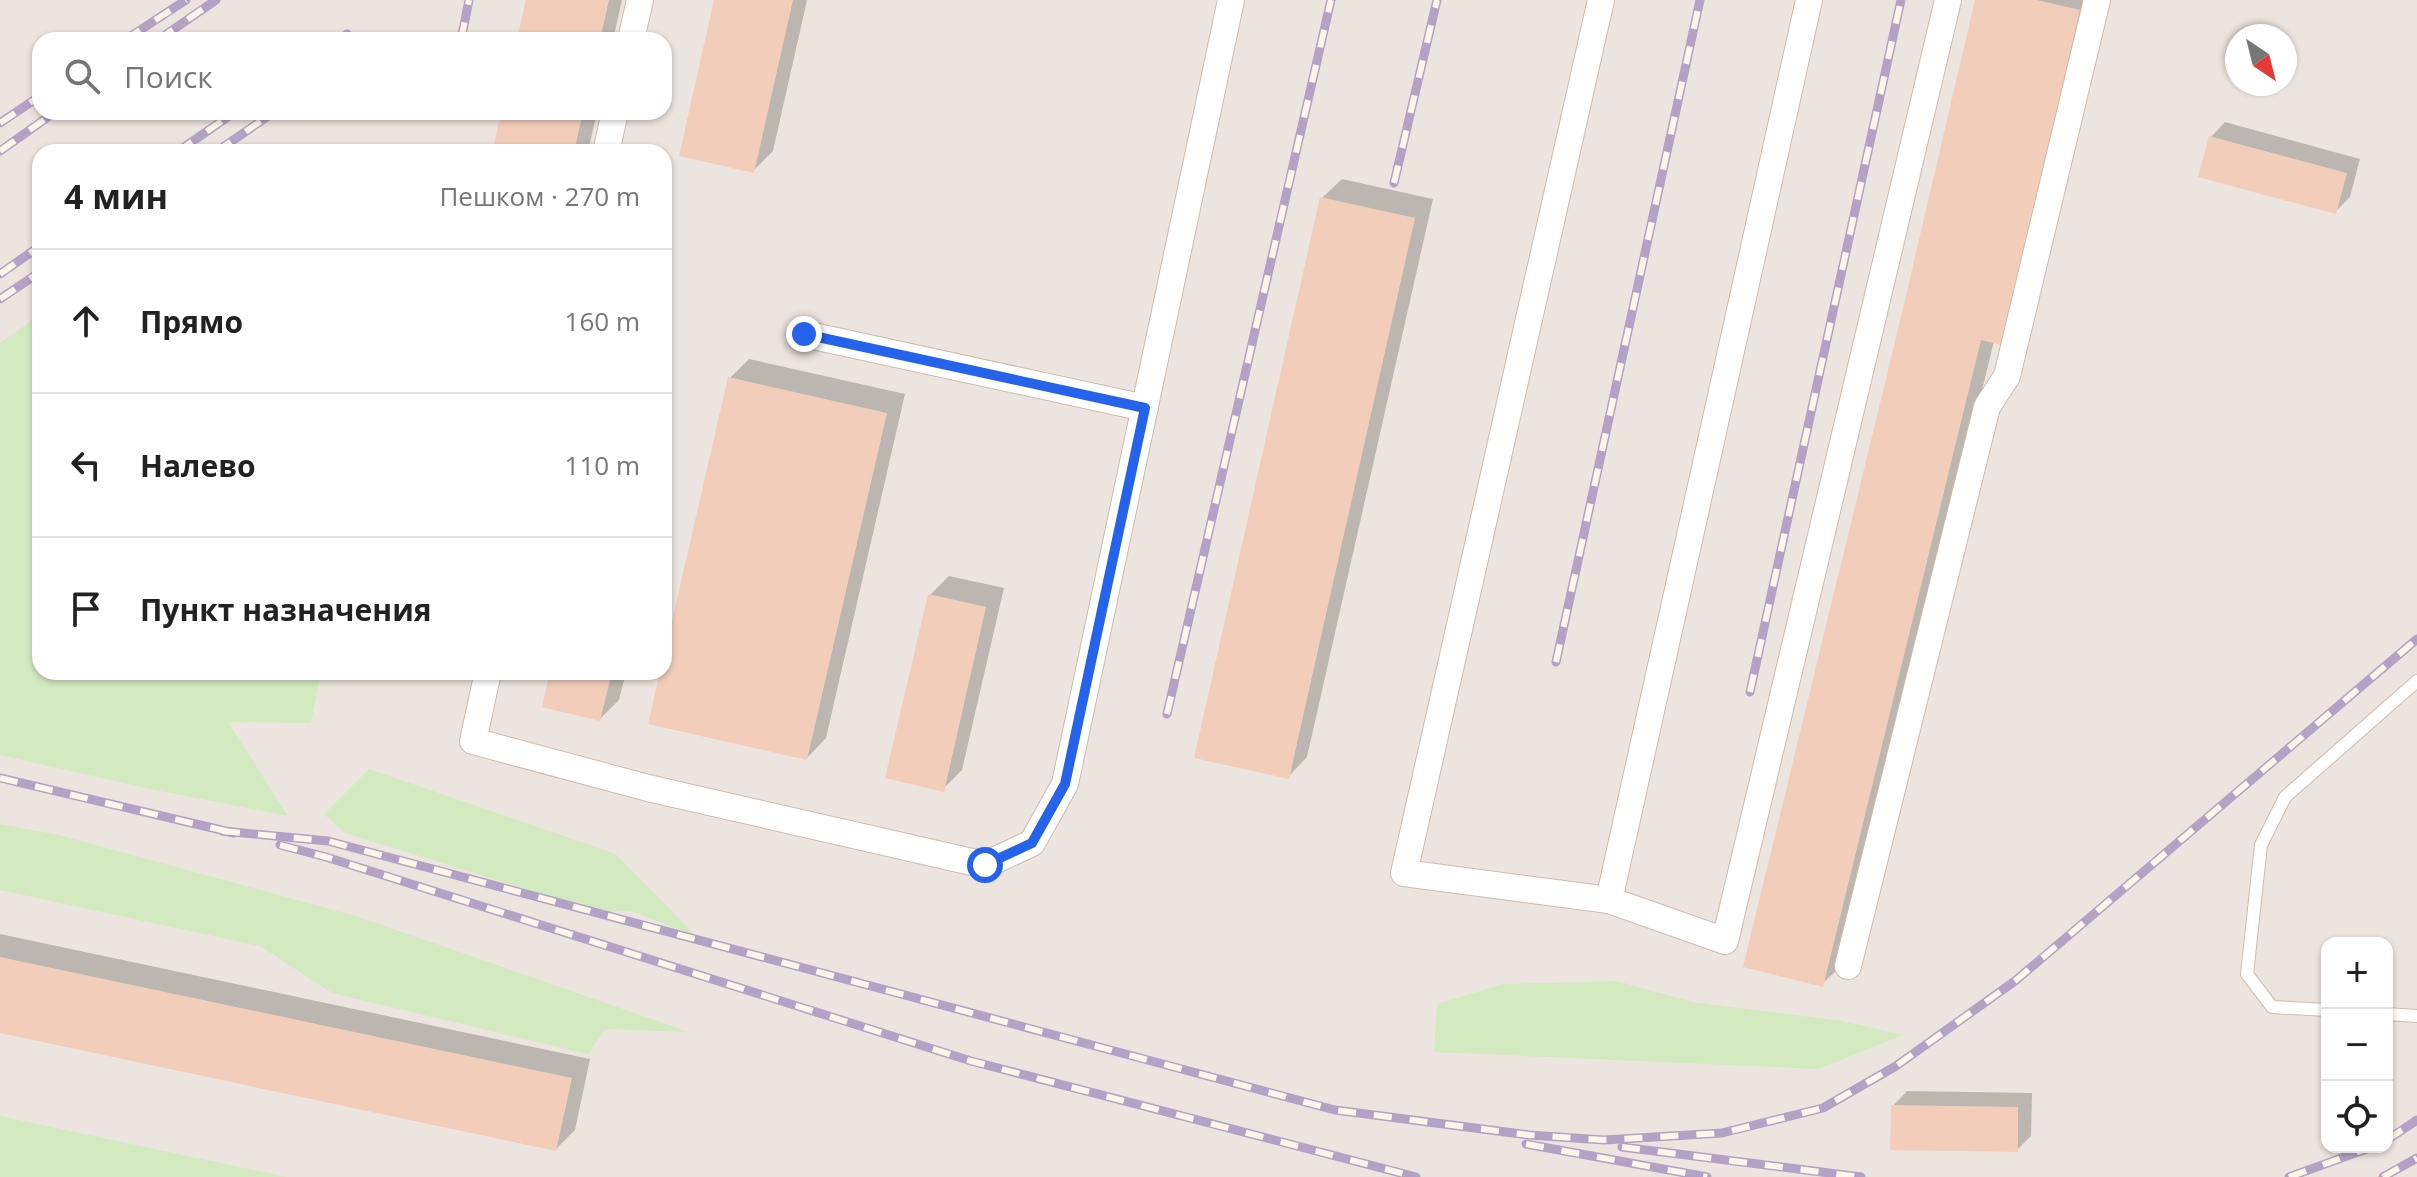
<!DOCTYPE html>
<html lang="ru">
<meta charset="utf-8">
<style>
:root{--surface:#fff;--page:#f2f2f2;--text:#222;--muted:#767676;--line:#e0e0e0}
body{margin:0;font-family:"Open Sans",sans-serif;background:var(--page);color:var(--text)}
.controls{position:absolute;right:24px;bottom:24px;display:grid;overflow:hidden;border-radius:16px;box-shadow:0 2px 6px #0004}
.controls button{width:72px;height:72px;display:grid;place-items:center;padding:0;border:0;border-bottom:2px solid var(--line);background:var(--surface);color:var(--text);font:40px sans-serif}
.compass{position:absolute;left:2225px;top:24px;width:72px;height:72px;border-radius:50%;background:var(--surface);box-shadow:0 2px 6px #0004;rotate:145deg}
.stop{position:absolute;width:24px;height:24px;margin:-18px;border:6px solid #2563eb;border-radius:50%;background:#fff}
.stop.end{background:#2563eb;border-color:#fff;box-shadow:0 2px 8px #0008}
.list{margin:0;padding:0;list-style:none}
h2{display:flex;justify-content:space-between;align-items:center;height:104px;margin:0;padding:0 32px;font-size:34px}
h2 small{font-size:26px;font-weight:400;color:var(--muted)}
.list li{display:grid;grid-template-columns:52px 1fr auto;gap:24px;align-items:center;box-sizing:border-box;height:144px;padding:0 32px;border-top:2px solid var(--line)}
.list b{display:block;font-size:30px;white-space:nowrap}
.list em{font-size:26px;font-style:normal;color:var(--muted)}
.icon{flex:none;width:44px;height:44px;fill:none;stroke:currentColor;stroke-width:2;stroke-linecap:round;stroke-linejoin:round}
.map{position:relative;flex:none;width:2417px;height:1177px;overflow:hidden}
.search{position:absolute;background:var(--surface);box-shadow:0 2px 6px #0004;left:32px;top:32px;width:640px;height:88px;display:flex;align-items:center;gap:20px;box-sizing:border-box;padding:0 28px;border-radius:24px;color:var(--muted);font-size:30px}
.panel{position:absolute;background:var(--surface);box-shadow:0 2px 6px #0004;left:32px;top:144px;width:640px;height:536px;border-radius:24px}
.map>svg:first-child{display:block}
.industrial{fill:#ece4de;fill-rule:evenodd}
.green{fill:#d3eac1}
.shadow{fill:#0003}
.building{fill:#f2ceba}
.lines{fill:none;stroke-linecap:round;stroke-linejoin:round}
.lane-casing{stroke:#d0bbad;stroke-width:14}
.street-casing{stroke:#d0bbad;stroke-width:28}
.lane{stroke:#fff;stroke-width:12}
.street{stroke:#fff;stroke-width:26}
.rail-casing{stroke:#b4a2c6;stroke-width:9}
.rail{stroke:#fff6e9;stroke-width:6;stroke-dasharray:18;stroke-linecap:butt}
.route{stroke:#2563eb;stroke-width:10}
</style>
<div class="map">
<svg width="2417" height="1177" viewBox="0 0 2417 1177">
<rect width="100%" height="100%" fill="#fcf2e3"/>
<!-- industrial -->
<path class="industrial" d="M0 0H2417V1177H0ZM2237 36H2285V84H2237ZM40 40H664V112H40ZM40 152H664V672H40ZM2327 943H2387V1147H2327Z"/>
<!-- green -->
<g class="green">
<polygon points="40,315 40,672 321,672 311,723 228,722 288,816 150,789 0,755 0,343"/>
<polygon points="369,769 616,854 696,936 631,911 600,912 345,833 324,814"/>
<polygon points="0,824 59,835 359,917 689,1032 605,1029 588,1054 332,993 260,946 0,890"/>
<polygon points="1617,981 1692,1002 1842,1021 1903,1035 1819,1069 1434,1052 1437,1004 1503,984"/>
<polygon points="0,1116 287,1177 0,1177"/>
</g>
<!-- shadow -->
<g class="shadow">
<polygon points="528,0 622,0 613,40 519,40"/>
<polygon points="716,0 807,0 773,151 754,170"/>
<polygon points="1977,0 2096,0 1994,341 1842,965 1822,984"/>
<polygon points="503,112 597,112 588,152 494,152"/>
<polygon points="2225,122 2360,159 2350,197 2335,212 2211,137"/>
<polygon points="1342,179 1433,199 1307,757 1288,777 1322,198"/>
<polygon points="749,359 905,394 826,738 807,758 662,672 730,378"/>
<polygon points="949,576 1004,588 962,770 943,789 930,595"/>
<polygon points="552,672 626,672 619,700 600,719"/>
<polygon points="0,934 590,1059 575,1130 556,1149 0,1031"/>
<polygon points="1907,1091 2032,1093 2031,1136 2017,1150 1893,1106"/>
</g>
<!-- building -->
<g class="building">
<polygon points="526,0 609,0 600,40 517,40"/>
<polygon points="714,0 793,0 754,173 679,156"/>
<polygon points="1975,0 2037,0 2080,10 2002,345 1981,340 1823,987 1743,967 1900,321"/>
<polygon points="501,112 583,112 574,152 492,152"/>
<polygon points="2209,136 2347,173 2336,214 2198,177"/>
<polygon points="1320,197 1415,218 1289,779 1194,758"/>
<polygon points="728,377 887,413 807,760 648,724 660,672 664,672 664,656"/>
<polygon points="928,594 986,607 944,792 885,778"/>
<polygon points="550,672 612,672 600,721 542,707"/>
<polygon points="0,957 572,1078 556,1151 0,1033"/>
<polygon points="1891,1105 2018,1107 2018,1152 1890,1150"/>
</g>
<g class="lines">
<!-- lane casing -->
<g class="lane-casing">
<g id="lane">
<polyline points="2327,1010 2272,1007 2247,974 2261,845 2285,797 2417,681"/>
<polyline points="2387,1014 2417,1016"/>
</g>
</g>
<!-- street casing -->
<g class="street-casing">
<g id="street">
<polyline points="1601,0 1404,873 1609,900 1809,0"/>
<polyline points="631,40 640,0"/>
<polyline points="606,152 615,112"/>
<polyline points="804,334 1145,408"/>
<polyline points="488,672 473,741 648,788 985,865 1032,843 1065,784 1231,0"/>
<polyline points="1609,900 1725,941 1948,0"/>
<polyline points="1848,966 1987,407 2007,376 2097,0"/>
</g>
</g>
<!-- lane -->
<use href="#lane" class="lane"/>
<!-- street -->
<use href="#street" class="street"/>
<!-- rail casing -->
<g class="rail-casing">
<g id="rail">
<polyline points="125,40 186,0"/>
<polyline points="158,40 216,0"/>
<polyline points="339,40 347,34"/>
<polyline points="461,40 469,0"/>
<polyline points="0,123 40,96"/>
<polyline points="0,151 55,112"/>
<polyline points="177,152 235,112"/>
<polyline points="216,152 274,112"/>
<polyline points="1394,183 1437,0"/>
<polyline points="0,274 40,246"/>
<polyline points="0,299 40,272"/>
<polyline points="1556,662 1700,0"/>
<polyline points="1750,692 1901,0"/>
<polyline points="1167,714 1331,0"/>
<polyline points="0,778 234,833"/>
<polyline points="222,831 328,841 1335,1110 1529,1135 1604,1140 1722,1133 1823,1108 1896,1066 2015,981 2417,639"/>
<polyline points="280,845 326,857 971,1061 1416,1177"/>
<polyline points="2387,1140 2417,1120"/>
<polyline points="1526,1144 1707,1177"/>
<polyline points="1622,1147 1861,1177"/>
<polyline points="2289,1177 2372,1147"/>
<polyline points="2383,1177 2417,1158"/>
</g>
</g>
<!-- rail -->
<use href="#rail" class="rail"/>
</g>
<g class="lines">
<!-- route -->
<polyline class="route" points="804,334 1145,408 1065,784 1032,843 985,865"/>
</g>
</svg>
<div class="controls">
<button>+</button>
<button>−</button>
<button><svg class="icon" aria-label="locate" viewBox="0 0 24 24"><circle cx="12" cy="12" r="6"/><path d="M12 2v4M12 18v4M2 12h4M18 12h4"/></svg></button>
</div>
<svg class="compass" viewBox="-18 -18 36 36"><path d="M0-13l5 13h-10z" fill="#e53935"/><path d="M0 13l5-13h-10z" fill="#767676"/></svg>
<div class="stop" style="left:985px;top:865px"></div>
<div class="stop end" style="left:804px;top:334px"></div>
<div class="search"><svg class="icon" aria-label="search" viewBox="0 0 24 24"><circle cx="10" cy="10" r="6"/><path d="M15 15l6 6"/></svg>Поиск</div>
<section class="panel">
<h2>4 мин<small>Пешком · 270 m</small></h2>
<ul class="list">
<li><svg class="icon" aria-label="ahead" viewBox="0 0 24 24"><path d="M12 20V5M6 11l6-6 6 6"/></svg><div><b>Прямо</b></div><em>160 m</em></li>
<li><svg class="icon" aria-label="left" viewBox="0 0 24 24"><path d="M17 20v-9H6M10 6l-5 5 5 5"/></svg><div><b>Налево</b></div><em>110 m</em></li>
<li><svg class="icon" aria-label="arrive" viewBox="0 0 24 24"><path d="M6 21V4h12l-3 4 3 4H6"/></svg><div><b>Пункт назначения</b></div></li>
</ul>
</section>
</div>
